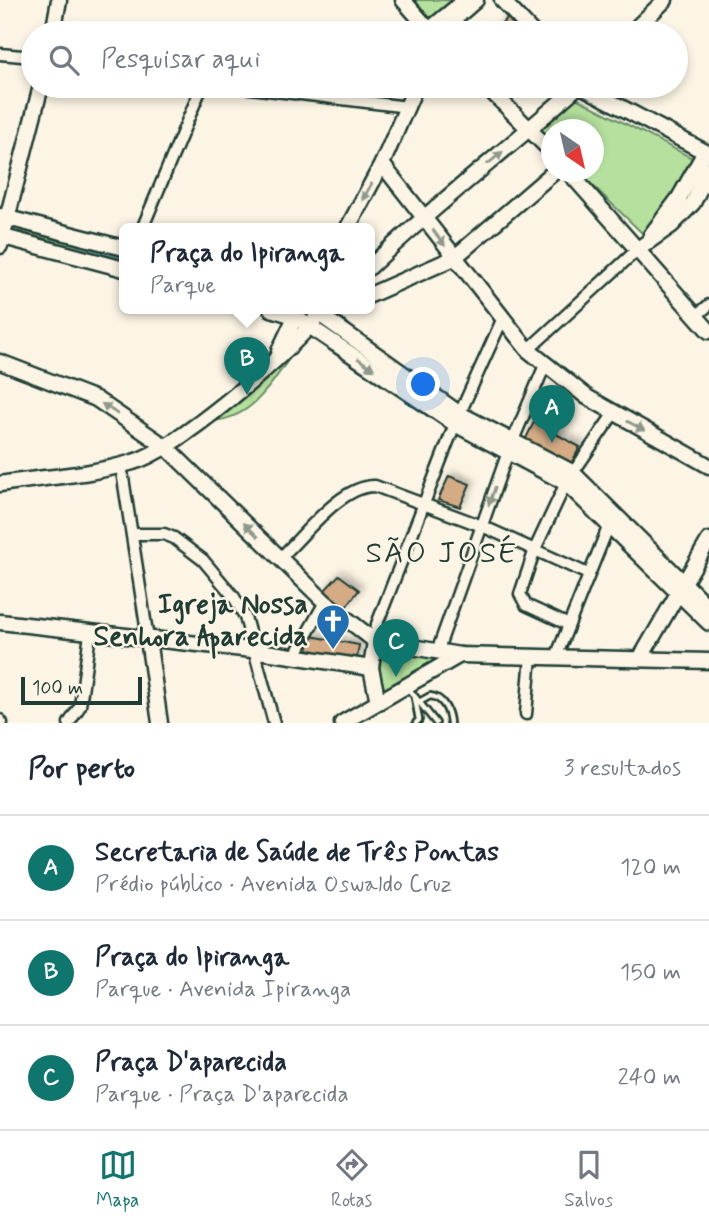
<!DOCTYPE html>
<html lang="pt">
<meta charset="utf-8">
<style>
:root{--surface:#fff;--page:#f6f6f7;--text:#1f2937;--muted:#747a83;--line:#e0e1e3;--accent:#0f766e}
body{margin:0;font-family:Mynerve,sans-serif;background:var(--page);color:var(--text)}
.compass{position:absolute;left:541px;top:119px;width:63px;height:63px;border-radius:50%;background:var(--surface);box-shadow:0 4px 10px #0003;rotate:146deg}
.scale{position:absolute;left:21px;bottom:18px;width:121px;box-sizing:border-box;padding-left:7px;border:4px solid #1f3d34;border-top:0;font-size:19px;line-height:24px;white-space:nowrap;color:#1f3d34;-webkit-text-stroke:5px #fcf5e5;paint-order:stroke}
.you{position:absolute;left:424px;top:385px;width:24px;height:24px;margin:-18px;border:5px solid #fff;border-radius:50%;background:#1a73e8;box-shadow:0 0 0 10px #1a73e833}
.badge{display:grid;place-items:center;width:46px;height:46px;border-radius:50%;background:var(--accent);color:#fff;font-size:23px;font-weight:700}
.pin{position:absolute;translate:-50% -58px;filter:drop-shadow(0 2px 4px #0008)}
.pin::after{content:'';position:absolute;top:37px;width:24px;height:21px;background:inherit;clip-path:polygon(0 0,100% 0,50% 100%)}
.popup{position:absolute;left:119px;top:223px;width:256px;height:91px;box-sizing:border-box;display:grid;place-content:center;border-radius:10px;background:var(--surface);filter:drop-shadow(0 2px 5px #0005);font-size:23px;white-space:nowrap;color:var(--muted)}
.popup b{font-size:26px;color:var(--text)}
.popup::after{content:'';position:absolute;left:50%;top:100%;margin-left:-14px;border:14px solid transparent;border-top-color:var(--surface)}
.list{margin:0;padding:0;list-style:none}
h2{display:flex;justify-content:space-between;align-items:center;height:91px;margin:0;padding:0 28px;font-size:30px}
h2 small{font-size:23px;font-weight:400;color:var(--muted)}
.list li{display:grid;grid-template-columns:46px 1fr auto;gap:21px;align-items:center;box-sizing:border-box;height:105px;padding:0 28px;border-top:2px solid var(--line)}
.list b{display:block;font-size:26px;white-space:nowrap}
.list p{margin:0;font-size:23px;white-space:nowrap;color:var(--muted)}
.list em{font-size:23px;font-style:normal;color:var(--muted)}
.icon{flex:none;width:38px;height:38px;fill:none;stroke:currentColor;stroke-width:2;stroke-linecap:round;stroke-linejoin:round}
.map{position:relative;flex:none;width:709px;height:723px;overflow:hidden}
.search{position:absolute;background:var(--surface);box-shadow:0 4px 10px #0003;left:21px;right:21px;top:21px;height:77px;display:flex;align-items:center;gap:18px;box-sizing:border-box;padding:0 24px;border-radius:38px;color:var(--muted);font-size:26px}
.sheet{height:406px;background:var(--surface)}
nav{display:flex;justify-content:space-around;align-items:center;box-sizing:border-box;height:98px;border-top:2px solid var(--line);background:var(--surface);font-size:19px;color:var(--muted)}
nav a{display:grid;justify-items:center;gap:4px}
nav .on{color:var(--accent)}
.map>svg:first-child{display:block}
.green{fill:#b5e09d;stroke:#6a8e68;stroke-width:2}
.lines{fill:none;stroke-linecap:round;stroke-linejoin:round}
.stream{stroke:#6b9bad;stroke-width:2.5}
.building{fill:#d4ab85;stroke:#1f3d34;stroke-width:2;filter:url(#shadow)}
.lane-casing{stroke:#1f3d34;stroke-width:10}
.street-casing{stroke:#1f3d34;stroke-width:15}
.secondary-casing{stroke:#1f3d34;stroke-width:19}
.lane{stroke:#fcf5e5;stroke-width:4.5}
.street{stroke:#fcf5e5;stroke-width:10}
.secondary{stroke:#fcf5e5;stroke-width:14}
.oneway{fill:#8e998c}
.labels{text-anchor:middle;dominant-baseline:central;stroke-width:5;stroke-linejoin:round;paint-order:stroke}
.poi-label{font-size:28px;font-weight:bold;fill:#1f3d34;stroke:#fcf5e5;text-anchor:end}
.neighbourhood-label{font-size:30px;letter-spacing:2px;fill:#1f3d34;stroke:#fcf5e5}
</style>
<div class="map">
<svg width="709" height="723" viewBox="0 0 709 723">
<defs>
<filter id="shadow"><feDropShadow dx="4" dy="-4" stdDeviation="3.5" flood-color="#0004"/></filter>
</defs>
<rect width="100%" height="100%" fill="#fcf5e5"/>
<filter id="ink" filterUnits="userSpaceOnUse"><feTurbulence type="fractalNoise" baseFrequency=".0143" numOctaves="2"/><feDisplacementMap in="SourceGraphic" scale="14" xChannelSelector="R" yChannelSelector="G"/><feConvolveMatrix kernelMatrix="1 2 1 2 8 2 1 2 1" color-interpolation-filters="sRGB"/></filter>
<g filter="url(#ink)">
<!-- green -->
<g class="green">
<polygon points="408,0 460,0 427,24"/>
<polygon points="576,98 696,160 643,234 579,172 594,172 594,130 552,130 551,145 537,130"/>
<polygon points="22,226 124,254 124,264 18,235"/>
<path d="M288 354 292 355C267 389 249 424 201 421Z"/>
<polygon points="377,644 433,654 432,669 381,698 376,686"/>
</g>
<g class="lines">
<!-- stream -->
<polyline class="stream" points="25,230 124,258"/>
</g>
<!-- building -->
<g class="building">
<polygon points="511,14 522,27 515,33 493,33"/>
<polygon points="534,422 580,447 571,464 525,440"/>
<polygon points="449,476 470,484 460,507 438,500"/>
<polygon points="339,575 359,590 346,607 323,592"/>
<polygon points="311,636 359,645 356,664 307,657"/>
</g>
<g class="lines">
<!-- lane casing -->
<g class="lane-casing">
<g id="lane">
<polyline points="408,688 436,723"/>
<polyline points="415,698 419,720 416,723"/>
<path d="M421 701 430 696C443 697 449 711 450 723"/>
</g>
</g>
<!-- street casing -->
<g class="street-casing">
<g id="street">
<polyline points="427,29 462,0"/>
<polyline points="0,54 33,57"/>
<polyline points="234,86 408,107"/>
<polyline points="142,229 202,86"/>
<polyline points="696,316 709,305"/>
<polyline points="528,350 638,249"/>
<polyline points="121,465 148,639"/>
<polyline points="133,534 164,534 174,538 203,560 234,597 245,617 274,723"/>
<path d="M280 558C304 536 341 485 375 486L482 526 588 574"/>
<polyline points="567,624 526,605 520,594 535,549 566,483 614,413"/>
<polyline points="375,641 377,624 455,424 502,320"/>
<polyline points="437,652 508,452 545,365"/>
<polyline points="294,657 325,602"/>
<polyline points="556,657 609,525"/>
<polyline points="526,714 531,656"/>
<polyline points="0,720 2,723"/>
<polyline points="69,723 80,706 90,634"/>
</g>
</g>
<!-- secondary casing -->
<g class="secondary-casing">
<g id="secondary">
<polyline points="403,0 432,33"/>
<polyline points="502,0 533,33"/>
<polyline points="53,33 59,0"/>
<polyline points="438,33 476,0"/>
<polyline points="631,33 665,0"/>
<polyline points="486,86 552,152"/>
<polyline points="581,86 709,154"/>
<polyline points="382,164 528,350 587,397 709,466"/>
<polyline points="569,172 709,331"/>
<polyline points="0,216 124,248"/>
<polyline points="347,229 382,164 416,86"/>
<polyline points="651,235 679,198 705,152"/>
<polyline points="0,236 124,269"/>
<polyline points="0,246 41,86"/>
<polyline points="638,249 672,225 693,203 709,169"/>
<path d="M370 267C436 203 510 148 578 86"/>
<polyline points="370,295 454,258 554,172"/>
<polyline points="271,309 294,316 455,424 566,483 709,623"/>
<polyline points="312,309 460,414 572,472 709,608"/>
<polyline points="279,351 299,309"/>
<polyline points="0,362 96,399 166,447 325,602 375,641 460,655 709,661"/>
<path d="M0 484C43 477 91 475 133 462 176 450 284 357 314 321"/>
<polyline points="0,622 252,650 371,668"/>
<polyline points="148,639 160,723"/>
<polyline points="375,641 371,668 378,702"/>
<polyline points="641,657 709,540"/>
<polyline points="342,723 460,655"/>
</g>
</g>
<!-- lane -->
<use href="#lane" class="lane"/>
<!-- street -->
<use href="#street" class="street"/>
<!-- secondary -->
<use href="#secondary" class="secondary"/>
</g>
<!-- one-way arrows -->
<defs><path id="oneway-solid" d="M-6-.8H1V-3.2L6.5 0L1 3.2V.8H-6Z" transform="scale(1.75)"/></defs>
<g class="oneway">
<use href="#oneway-solid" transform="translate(495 158) rotate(-39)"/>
<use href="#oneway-solid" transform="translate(367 192) rotate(119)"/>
<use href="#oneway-solid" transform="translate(439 238) rotate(53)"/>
<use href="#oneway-solid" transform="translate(366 364) rotate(34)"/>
<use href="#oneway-solid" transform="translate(110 409) rotate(-146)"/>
<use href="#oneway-solid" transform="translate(636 426) rotate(29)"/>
<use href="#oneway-solid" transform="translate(492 496) rotate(110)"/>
<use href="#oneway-solid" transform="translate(251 530) rotate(-136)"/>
</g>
</g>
<!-- icons -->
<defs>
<g id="church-pin" transform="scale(1.75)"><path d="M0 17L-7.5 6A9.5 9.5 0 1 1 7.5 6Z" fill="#1f6fb2" stroke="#fcf5e5"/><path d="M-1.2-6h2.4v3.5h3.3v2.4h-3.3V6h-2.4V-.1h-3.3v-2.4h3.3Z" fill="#fff"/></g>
</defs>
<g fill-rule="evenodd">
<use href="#church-pin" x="333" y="621"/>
</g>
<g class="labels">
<!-- poi labels -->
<g class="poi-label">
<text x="308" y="605">Igreja Nossa<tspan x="308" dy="32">Senhora Aparecida</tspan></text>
</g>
<!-- neighbourhood labels -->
<g class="neighbourhood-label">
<text x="442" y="553">SÃO JOSÉ</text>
</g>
</g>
</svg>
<svg class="compass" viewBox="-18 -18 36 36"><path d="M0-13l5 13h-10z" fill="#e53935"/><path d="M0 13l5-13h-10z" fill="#747a83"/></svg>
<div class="scale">100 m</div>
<div class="you"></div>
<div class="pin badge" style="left:552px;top:443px">A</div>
<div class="pin badge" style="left:247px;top:395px">B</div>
<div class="popup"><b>Praça do Ipiranga</b>Parque</div>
<div class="pin badge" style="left:396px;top:677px">C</div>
<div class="search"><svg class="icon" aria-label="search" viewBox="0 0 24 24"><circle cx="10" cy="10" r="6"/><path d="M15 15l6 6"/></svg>Pesquisar aqui</div>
</div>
<section class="sheet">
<h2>Por perto<small>3 resultados</small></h2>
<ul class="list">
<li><span class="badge">A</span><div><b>Secretaria de Saúde de Três Pontas</b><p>Prédio público · Avenida Oswaldo Cruz</p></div><em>120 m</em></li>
<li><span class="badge">B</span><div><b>Praça do Ipiranga</b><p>Parque · Avenida Ipiranga</p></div><em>150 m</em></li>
<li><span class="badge">C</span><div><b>Praça D'aparecida</b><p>Parque · Praça D'aparecida</p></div><em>240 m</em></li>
</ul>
</section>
<nav>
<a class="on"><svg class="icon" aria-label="map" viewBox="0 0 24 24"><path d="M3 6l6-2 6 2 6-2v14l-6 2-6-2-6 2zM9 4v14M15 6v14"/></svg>Mapa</a>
<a><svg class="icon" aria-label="directions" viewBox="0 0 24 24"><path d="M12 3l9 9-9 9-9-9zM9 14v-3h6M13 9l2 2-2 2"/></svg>Rotas</a>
<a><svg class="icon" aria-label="saved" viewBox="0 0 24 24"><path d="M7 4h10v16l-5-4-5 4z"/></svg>Salvos</a>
</nav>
